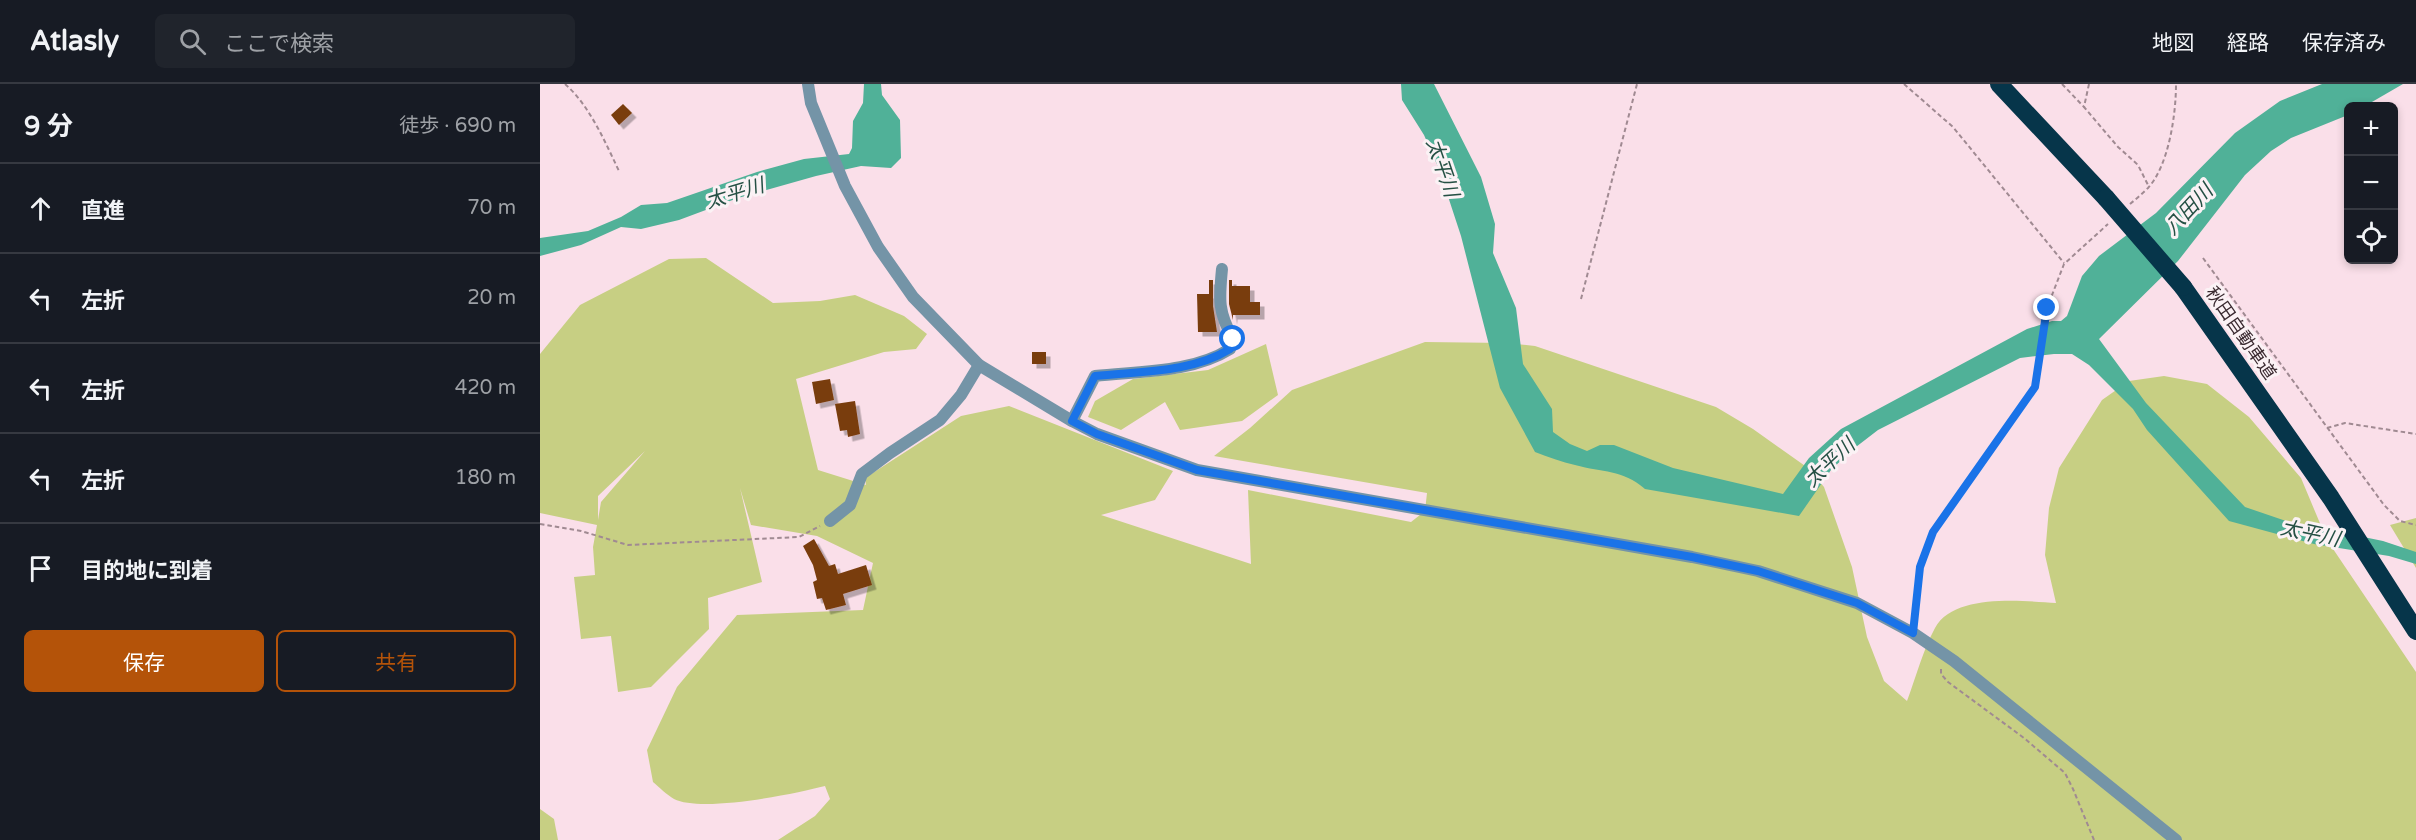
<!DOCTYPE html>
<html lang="ja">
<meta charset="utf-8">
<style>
:root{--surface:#171b24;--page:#20242c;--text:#f1f3f6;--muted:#9ea1a6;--line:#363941;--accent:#b45309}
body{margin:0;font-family:"Varela Round","Noto Sans JP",sans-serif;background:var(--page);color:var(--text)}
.controls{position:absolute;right:18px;top:18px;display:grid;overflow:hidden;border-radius:9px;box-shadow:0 3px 9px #0003}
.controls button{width:54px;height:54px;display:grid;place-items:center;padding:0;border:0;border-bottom:2px solid var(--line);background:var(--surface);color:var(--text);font:30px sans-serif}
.stop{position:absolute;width:18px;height:18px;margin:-14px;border:4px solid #1a73e8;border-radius:50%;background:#fff}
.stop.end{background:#1a73e8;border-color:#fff;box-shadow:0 2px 6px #0008}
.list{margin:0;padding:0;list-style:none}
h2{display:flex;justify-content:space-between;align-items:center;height:78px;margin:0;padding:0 24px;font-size:26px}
h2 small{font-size:20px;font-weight:400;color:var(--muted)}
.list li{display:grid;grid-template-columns:39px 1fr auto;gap:18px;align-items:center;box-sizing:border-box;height:90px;padding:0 24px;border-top:2px solid var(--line)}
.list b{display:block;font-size:22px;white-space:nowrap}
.list em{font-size:20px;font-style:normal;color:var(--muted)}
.actions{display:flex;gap:12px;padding:18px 24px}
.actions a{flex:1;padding:14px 0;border:2px solid var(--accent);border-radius:9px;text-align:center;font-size:21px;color:var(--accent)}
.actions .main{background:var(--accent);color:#fff}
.icon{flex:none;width:33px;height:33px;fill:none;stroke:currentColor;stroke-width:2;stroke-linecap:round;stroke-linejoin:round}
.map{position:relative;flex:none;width:1876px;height:756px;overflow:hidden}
header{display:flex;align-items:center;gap:36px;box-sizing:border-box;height:84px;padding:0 30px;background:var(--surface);border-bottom:2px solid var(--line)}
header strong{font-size:28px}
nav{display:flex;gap:33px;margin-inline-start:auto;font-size:21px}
.search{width:420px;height:54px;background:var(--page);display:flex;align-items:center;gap:15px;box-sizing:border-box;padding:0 21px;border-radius:9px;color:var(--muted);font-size:22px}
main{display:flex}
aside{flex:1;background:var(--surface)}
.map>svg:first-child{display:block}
.green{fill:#c7cf83;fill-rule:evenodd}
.water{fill:#50b198}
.building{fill:#793d0d;filter:url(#shadow)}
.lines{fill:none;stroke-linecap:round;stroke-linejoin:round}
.path{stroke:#a08a92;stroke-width:2;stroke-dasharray:4.5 3;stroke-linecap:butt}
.minor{stroke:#7494a7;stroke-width:12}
.tertiary{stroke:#7494a7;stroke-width:12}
.motorway{stroke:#06354a;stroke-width:18}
.motorway-bridge{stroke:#06354a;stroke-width:18}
.route{stroke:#1a73e8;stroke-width:8}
.labels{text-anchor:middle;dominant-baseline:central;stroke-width:6;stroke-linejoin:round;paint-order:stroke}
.street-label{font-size:18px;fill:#39292f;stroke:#fbf2f5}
.water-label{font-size:20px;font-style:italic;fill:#255044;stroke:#fbf2f5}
</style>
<header>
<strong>Atlasly</strong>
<div class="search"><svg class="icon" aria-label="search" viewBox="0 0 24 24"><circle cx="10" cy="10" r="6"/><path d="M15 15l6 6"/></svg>ここで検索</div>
<nav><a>地図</a><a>経路</a><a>保存済み</a></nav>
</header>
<main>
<aside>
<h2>9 分<small>徒歩 · 690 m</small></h2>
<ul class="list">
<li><svg class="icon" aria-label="ahead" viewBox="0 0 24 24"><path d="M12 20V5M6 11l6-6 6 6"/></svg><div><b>直進</b></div><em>70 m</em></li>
<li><svg class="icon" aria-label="left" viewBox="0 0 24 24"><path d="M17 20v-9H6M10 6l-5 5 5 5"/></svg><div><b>左折</b></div><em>20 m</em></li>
<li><svg class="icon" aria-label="left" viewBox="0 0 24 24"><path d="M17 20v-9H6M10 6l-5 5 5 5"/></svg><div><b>左折</b></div><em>420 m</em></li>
<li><svg class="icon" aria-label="left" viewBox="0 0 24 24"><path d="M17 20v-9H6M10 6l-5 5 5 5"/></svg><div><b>左折</b></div><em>180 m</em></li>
<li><svg class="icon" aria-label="arrive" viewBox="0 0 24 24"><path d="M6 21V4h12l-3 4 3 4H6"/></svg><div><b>目的地に到着</b></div></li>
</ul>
<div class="actions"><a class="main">保存</a><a>共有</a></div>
</aside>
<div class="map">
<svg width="1876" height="756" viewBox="0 0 1876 756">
<defs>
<filter id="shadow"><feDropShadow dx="4.5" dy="4.5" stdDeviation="0" flood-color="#0004"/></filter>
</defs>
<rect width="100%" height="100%" fill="#fadfe9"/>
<!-- green -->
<g class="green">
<path d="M166 174 233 219 280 217 315 211 364 232 387 250 376 265 344 268 256 295 278 386 326 401 325 394 421 332 469 322 633 387 615 416 561 431 711 480 708 406 871 438 885 427 887 409 674 372 710 344 752 306 885 258 966 259 995 262 1176 323 1213 345 1268 384 1284 403 1312 483 1327 553 1344 597 1367 617C1376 593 1383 566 1395 544 1414 509 1483 517 1516 519L1505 471 1509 424 1519 384 1562 316 1589 297 1624 292 1667 300 1709 333 1761 394 1787 456 1876 588V756H238L275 732 290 715 285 702C254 710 162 729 134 715 127 711 119 703 113 698L107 666 137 603 197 531 323 526 333 479 277 452 211 441 200 404 222 498 168 514 169 545 111 603 78 608 71 552 41 555 34 493 55 491 53 463 57 441 0 429V270L40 221 129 175ZM105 367 61 418 58 436V412Z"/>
<polygon points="726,260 738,311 702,337 640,346 625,318 581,346 548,333 555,317 593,295 668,286"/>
<polygon points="1876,434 1876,484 1850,441"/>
<polygon points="0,725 14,735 18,756 0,756"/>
</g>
<!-- water -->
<g class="water">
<polygon points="324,0 341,0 342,11 360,36 361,74 351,84 321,82 276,92 198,114 139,136 101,145 81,143 41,161 0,172 0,154 48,147 81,133 101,121 127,119 217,88 264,75 309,70 312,64 313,37 323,19"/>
<path d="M861 0H894L941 93 955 140 953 169 976 224 983 280 1012 325 1013 348 1030 360 1047 367 1060 361H1074L1133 384 1243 410 1269 374 1301 345 1487 245 1512 237H1521L1527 232 1542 192 1559 172 1616 129 1695 49 1740 17 1782 0H1863L1825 22H1808V31L1751 54 1731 67 1705 91 1638 177 1559 255 1606 319 1705 423 1746 437 1843 457 1876 468V480L1849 472 1774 460 1689 437 1607 346 1593 325 1549 281 1532 270H1514L1480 274 1338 346 1312 366 1291 386 1259 432 1105 405C1082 385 1063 389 1035 381 1022 378 1008 373 995 368L960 304 921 152 899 85 884 51 862 16Z"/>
</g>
<!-- building -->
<g class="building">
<polygon points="83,20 92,29 79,41 71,31"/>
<polygon points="669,196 673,196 673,222 677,248 658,248 657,210 669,210"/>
<polygon points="689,196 692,196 692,202 710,202 710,218 720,218 720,231 693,231 693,236 689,220"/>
<rect x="492" y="268" width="14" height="12"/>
<polygon points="290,295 294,316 276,320 272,298"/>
<polygon points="315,317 320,350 308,353 307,346 300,347 295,320"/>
<polygon points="274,455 289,482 295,480 298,490 326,481 332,501 303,510 306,521 286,526 282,514 277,515 273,498 277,496 273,481 263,462"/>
</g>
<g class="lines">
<!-- path -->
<g class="path">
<path d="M25 0C50 22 65 58 79 87"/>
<polyline points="1364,0 1413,43 1524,179"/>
<polyline points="1522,0 1544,23"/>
<polyline points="1549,0 1544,23 1578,63 1598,81 1609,103"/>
<path d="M1590 120C1596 115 1602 110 1608 104 1629 81 1636 30 1636 0"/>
<polyline points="1663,174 1844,421 1860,437 1876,441"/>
<polyline points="1041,215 1097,0"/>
<polyline points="1787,344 1805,339 1876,350"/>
<polyline points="0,440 41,447 88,461 259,453 280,442"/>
<polyline points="1374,535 1380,483 1393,448 1495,303 1507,224 1524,180 1568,140"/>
<polyline points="1401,585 1401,590 1408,598 1484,654 1525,689 1533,705 1554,756"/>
</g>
<!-- minor -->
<g class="minor">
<path d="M532 337 555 292C599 287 652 289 690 265L693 255C678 228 679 216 682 185"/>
<polyline points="290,437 310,421 322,390 350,369 400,336 421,311 439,281"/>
</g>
<!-- tertiary -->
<polyline class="tertiary" points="268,0 271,19 305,102 338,163 373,213 439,281 532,337 557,350 657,386 1152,473 1218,487 1317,519 1373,549 1414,577 1636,756"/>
<!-- motorway -->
<g class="motorway">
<polyline points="1459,0 1566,114"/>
<polyline points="1643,203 1791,414 1876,547"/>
</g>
<!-- motorway-bridge -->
<polyline class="motorway-bridge" points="1566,114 1643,203"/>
</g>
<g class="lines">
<!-- route -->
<path class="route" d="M693 255 690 265C651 289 600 287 555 292L532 337 557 350 657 386 1152 473 1218 487 1317 519 1373 549 1380 483 1393 448 1495 303 1507 224"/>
</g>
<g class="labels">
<!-- street labels -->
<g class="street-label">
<text transform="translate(1701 249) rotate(55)">秋田自動車道</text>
</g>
<!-- water labels -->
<g class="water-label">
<text transform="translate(902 84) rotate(71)">太平川</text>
<text transform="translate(195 110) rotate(-17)">太平川</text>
<text transform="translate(1649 126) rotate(-47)">八田川</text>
<text transform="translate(1290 379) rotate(-43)">太平川</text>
<text transform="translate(1770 450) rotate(12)">太平川</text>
</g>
</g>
</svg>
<div class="controls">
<button>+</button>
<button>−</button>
<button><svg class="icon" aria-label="locate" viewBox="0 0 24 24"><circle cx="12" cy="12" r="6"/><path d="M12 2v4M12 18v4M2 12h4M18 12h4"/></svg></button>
</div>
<div class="stop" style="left:693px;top:255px"></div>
<div class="stop end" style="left:1507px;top:224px"></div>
</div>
</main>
